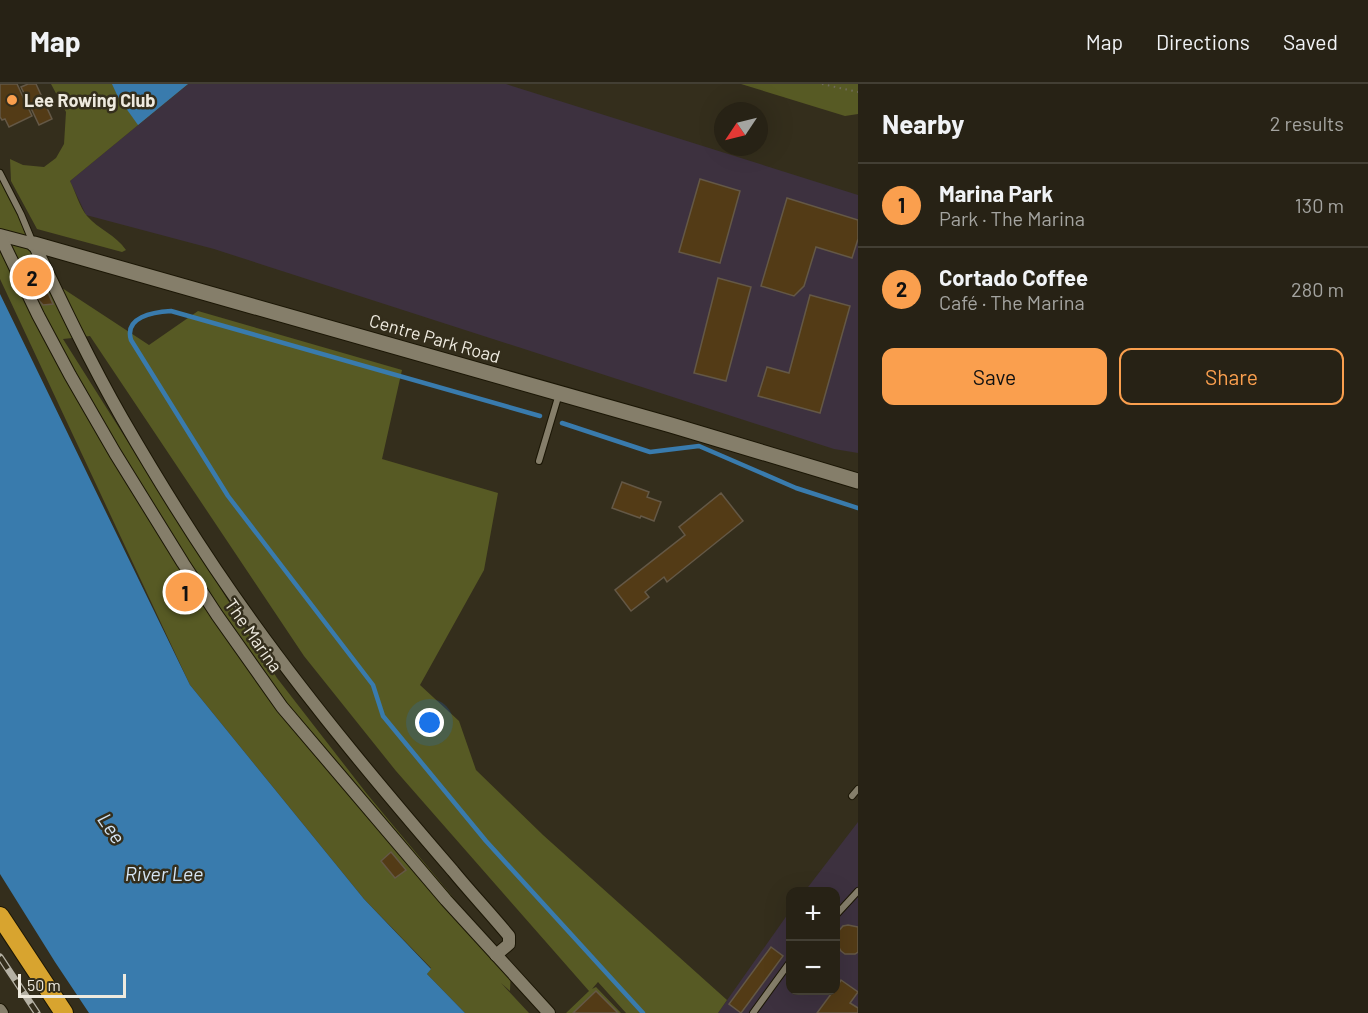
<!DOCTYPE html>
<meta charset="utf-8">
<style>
:root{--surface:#272215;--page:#332f22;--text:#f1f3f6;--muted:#a4a4a0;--line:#433f34;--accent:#fa9f4e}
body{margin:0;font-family:Barlow,sans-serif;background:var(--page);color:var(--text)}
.controls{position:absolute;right:18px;bottom:18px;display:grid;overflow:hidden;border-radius:12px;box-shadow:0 6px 24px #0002}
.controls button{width:54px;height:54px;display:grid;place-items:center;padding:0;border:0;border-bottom:2px solid var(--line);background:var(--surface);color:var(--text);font:30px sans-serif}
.compass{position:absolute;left:714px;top:18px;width:54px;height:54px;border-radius:50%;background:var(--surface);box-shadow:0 6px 24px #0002;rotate:235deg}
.scale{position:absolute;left:18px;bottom:15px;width:108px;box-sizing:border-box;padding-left:6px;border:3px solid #eeeadf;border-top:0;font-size:16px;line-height:21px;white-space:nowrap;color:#eeeadf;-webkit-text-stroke:4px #342e1c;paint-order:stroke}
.you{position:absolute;left:430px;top:639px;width:21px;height:21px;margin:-15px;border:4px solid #fff;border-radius:50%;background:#1a73e8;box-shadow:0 0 0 9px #1a73e833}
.badge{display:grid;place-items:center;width:39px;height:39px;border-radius:50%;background:var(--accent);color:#111;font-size:20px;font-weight:700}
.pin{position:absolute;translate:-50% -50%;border:3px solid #fff;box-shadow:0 2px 6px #0006}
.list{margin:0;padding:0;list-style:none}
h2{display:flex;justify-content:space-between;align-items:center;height:78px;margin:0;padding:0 24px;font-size:26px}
h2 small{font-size:20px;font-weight:400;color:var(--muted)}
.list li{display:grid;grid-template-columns:39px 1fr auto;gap:18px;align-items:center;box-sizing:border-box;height:84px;padding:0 24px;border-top:2px solid var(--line)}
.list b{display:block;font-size:22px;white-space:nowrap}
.list p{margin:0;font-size:20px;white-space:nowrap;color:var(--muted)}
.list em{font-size:20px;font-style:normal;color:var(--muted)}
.actions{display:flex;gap:12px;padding:18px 24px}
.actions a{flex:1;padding:14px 0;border:2px solid var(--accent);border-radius:12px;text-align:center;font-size:21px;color:var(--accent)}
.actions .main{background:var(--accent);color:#111}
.map{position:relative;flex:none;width:858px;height:929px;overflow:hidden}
header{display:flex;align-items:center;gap:36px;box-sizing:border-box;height:84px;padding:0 30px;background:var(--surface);border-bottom:2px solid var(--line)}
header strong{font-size:28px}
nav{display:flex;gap:33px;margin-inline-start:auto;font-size:21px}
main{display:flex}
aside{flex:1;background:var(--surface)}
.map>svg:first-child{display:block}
.industrial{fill:#3d313f}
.green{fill:#575a24}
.water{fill:#397bad}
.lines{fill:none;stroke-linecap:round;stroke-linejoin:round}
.stream{stroke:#397bad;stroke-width:4.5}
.building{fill:#533b16;stroke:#645846;stroke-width:1.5}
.lane-casing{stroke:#1b1605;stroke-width:8}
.street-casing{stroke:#1b1605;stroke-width:14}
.secondary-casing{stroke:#1b1605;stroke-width:17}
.highway-casing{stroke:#1b1605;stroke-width:20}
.path{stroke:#716c5c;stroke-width:2;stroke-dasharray:1.5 4.5;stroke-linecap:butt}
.lane{stroke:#857e6a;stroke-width:6}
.street{stroke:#857e6a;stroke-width:12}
.secondary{stroke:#857e6a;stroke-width:15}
.highway{stroke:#d8a42f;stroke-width:18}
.rail-casing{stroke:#b5b1a4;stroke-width:7}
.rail{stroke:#342e1c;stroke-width:4.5;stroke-dasharray:14;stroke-linecap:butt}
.poi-dot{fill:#fa9f4e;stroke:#342e1c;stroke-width:2}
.labels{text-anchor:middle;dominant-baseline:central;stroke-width:5;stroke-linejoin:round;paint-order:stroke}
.poi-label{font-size:18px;font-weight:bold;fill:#eeeadf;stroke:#342e1c;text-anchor:start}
.street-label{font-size:18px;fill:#eeeadf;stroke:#342e1c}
.water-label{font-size:20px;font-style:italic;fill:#d5e5f4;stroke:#342e1c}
</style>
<header>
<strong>Map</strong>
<nav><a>Map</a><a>Directions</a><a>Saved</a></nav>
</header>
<main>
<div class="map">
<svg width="858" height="929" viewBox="0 0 858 929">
<rect width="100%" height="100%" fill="#342e1c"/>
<!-- industrial -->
<g class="industrial">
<polygon points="188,0 506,0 858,111 858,369 834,365 214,165 86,131 70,97"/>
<polygon points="858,738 858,929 718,929 790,827 790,906 836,906 836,808 805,807"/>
</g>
<!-- green -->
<g class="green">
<path d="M51 0H188L70 97C75 107 80 124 87 132 98 145 116 151 126 166L122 168 37 145 11 97 10 75 23 81 44 83 56 74 64 60 66 28Z"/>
<polygon points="741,0 858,0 858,30 845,32"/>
<polygon points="0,92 59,202 149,261 198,227 402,286 382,375 498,409 484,486 420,601 459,637 476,686 543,751 727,916 718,929 626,929 598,898 592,905 596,903 621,929 566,929 589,907 396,687 304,572 90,252 63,255 277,594 367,710 511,883 510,907 501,899 529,929 465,929 427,890 431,884 364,815 190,601 0,195"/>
</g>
<!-- water -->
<g class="water">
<polygon points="112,0 188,0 138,41 118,13"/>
<polygon points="0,210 190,601 364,815 431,885 427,890 465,929 89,929 55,878 0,790"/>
</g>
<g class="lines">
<!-- stream -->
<g class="stream">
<path d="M540 332 171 227C153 228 124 233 131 256L228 412 373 601 383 632 486 757 643 929"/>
<polyline points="562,339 650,368 699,362 796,404 858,424"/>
</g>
</g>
<!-- building -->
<g class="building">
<polygon points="0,0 17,0 32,32 9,43 5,35 2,36 0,33"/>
<polygon points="28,0 36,0 52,35 39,41 21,3"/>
<polygon points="700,95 740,107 720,179 679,168"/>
<polygon points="787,114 858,136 858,155 852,174 816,163 804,202 794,212 761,202"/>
<polygon points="33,175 53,220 43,221 28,204 19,181"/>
<polygon points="718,194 751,203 726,297 694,289"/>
<polygon points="810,211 850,222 820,329 758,312 767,283 789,289"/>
<polygon points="622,398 649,408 647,413 661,418 654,437 641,432 640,434 612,424"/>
<polygon points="721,409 743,437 667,498 664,493 645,508 649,513 631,527 615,506 685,451 679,443"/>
<polygon points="391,768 406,786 395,794 381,777"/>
<polygon points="848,841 858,843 858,868 855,870 845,870 841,867 836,859 836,850 843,842"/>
<polygon points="771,863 783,872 741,929 729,920"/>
<polygon points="841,896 858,908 850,919 858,924 858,929 817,929 834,906 836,906 836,904"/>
<polygon points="596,907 618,929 573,929"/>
</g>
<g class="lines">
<!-- lane casing -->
<g class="lane-casing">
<g id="lane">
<polyline points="0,89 21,130 33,159"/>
<polyline points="539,377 559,310"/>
<polyline points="852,712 858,705"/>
<polyline points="836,831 858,807"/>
<polyline points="753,929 790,878"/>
</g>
</g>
<!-- street casing -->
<g class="street-casing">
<g id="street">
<path d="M0 151 34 160C62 219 90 278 122 334 163 405 206 474 254 540 316 626 384 707 453 787 471 809 491 830 509 852V860L496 871"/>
<polyline points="0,152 38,231 70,291 115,369 183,479 217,531 282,623 446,816 549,929"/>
<polyline points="0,926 2,929"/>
</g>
</g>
<!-- secondary casing -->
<g class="secondary-casing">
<polyline id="secondary" points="34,160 671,341 858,397"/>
</g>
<!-- highway casing -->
<g class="highway-casing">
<polyline id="highway" points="0,832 64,929"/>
</g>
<!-- path -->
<polyline class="path" points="822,0 858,8"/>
<!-- lane -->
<use href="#lane" class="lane"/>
<!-- street -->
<use href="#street" class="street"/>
<!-- secondary -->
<use href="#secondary" class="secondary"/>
<!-- highway -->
<use href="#highway" class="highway"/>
<!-- rail casing -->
<g class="rail-casing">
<polyline id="rail" points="0,873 37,929"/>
</g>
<!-- rail -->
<use href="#rail" class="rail"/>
</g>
<!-- markers -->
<circle class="poi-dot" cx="12" cy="16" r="6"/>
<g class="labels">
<!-- poi labels -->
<g class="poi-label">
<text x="24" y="16">Lee Rowing Club</text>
</g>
<!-- street labels -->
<g class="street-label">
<text transform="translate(435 254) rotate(16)">Centre Park Road</text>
<text transform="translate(254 551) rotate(55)">The Marina</text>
</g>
<!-- water labels -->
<g class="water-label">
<text transform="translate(112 744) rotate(56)">Lee</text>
<text x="164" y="789">River Lee</text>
</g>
</g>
</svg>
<div class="controls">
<button>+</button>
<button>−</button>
</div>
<svg class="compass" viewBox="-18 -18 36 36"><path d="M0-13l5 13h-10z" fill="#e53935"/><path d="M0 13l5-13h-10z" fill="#a4a4a0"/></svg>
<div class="scale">50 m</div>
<div class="you"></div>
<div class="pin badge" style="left:185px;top:508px">1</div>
<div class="pin badge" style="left:32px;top:193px">2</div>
</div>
<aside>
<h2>Nearby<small>2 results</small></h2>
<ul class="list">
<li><span class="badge">1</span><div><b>Marina Park</b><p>Park · The Marina</p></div><em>130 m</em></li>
<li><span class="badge">2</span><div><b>Cortado Coffee</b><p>Café · The Marina</p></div><em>280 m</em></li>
</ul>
<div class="actions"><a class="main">Save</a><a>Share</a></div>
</aside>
</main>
